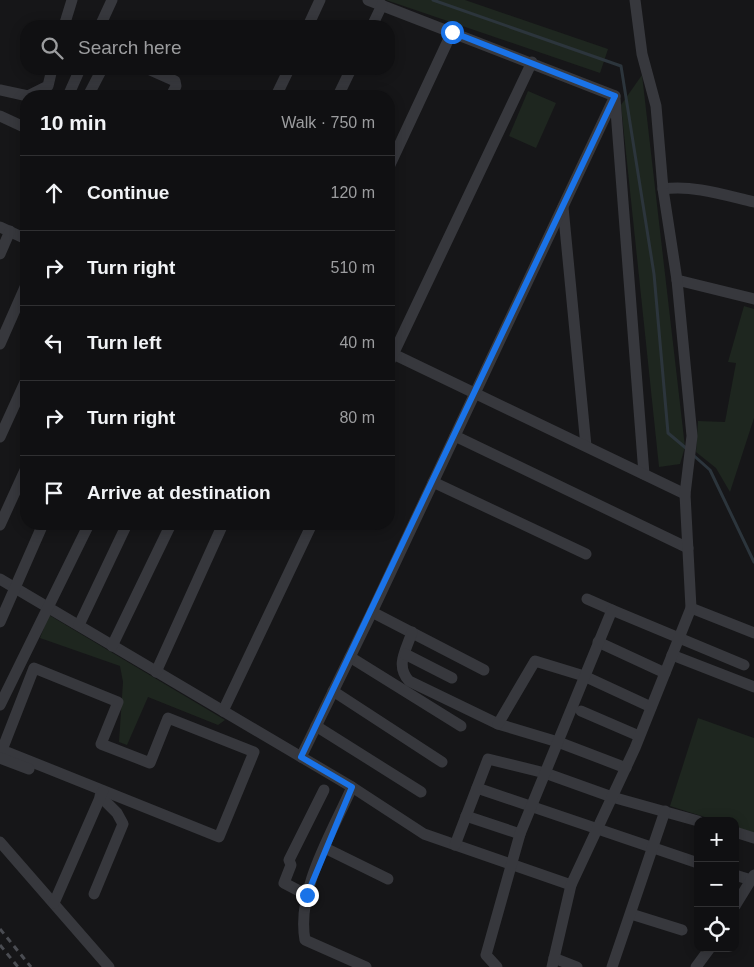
<!DOCTYPE html>
<meta charset="utf-8">
<style>
:root{--surface:#101012;--page:#1e1e20;--text:#f1f3f6;--muted:#9c9d9f;--line:#303032}
body{margin:0;font-family:Helvetica,sans-serif;background:var(--page);color:var(--text)}
.controls{position:absolute;right:15px;bottom:15px;display:grid;overflow:hidden;border-radius:10px;box-shadow:0 2px 12px #0003}
.controls button{width:45px;height:45px;display:grid;place-items:center;padding:0;border:0;border-bottom:1px solid var(--line);background:var(--surface);color:var(--text);font:25px sans-serif}
.stop{position:absolute;width:15px;height:15px;margin:-11px;border:4px solid #1a73e8;border-radius:50%;background:#fff}
.stop.end{background:#1a73e8;border-color:#fff;box-shadow:0 1px 5px #0008}
.list{margin:0;padding:0;list-style:none}
h2{display:flex;justify-content:space-between;align-items:center;height:65px;margin:0;padding:0 20px;font-size:21px}
h2 small{font-size:16px;font-weight:400;color:var(--muted)}
.list li{display:grid;grid-template-columns:32px 1fr auto;gap:15px;align-items:center;box-sizing:border-box;height:75px;padding:0 20px;border-top:1px solid var(--line)}
.list b{display:block;font-size:19px;white-space:nowrap}
.list em{font-size:16px;font-style:normal;color:var(--muted)}
.icon{flex:none;width:28px;height:28px;fill:none;stroke:currentColor;stroke-width:2;stroke-linecap:round;stroke-linejoin:round}
.map{position:relative;flex:none;width:754px;height:967px;overflow:hidden}
.search{position:absolute;background:var(--surface);box-shadow:0 2px 12px #0003;left:20px;top:20px;width:375px;height:55px;display:flex;align-items:center;gap:12px;box-sizing:border-box;padding:0 18px;border-radius:20px;color:var(--muted);font-size:19px}
.panel{position:absolute;background:var(--surface);box-shadow:0 2px 12px #0003;left:20px;top:90px;width:375px;height:440px;border-radius:20px}
.map>svg:first-child{display:block}
.green{fill:#1e261f}
.lines{fill:none;stroke-linecap:round;stroke-linejoin:round}
.stream{stroke:#2c353c;stroke-width:3}
.minor{stroke:#37383d;stroke-width:11}
.rail{stroke:#4a4c52;stroke-width:3;stroke-dasharray:6 5;stroke-linecap:butt}
.route{stroke:#1a73e8;stroke-width:6}
</style>
<div class="map">
<svg width="754" height="967" viewBox="0 0 754 967">
<rect width="100%" height="100%" fill="#161618"/>
<!-- green -->
<g class="green">
<polygon points="386,0 465,0 608,49 600,73"/>
<polygon points="642,75 685,447 680,464 659,467 621,105"/>
<polygon points="528,91 556,103 536,148 509,136"/>
<polygon points="744,306 754,309 754,418 730,492 716,468 696,452 698,421 725,422 736,363 728,362"/>
<polygon points="49,615 225,720 218,725 148,697 127,745 119,742 123,682 120,666 40,638"/>
<polygon points="698,718 754,738 754,833 735,827 735,821 717,821 670,806"/>
</g>
<g class="lines">
<!-- stream -->
<g class="stream">
<polyline points="433,0 621,66 654,274 668,433 687,449"/>
<polyline points="692,454 710,470 754,562"/>
</g>
<!-- minor -->
<g class="minor">
<polyline points="368,0 615,96"/>
<polyline points="64,26 72,0"/>
<polyline points="100,26 112,0"/>
<polyline points="308,26 320,0"/>
<polyline points="372,26 382,5"/>
<polyline points="148,69 175,81 176,86 171,96"/>
<polyline points="0,90 28,96 48,86 52,69"/>
<polyline points="68,96 80,69"/>
<polyline points="88,96 102,69"/>
<polyline points="276,96 289,69"/>
<polyline points="338,96 351,69"/>
<polyline points="615,98 644,474"/>
<polyline points="0,116 26,128"/>
<polyline points="389,167 452,32"/>
<path d="M663 189C694 185 724 195 754 202"/>
<polyline points="563,207 586,446"/>
<polyline points="0,227 26,239"/>
<polyline points="0,254 10,231"/>
<polyline points="677,280 754,299"/>
<polyline points="0,344 26,285"/>
<polyline points="389,352 685,494"/>
<polyline points="389,363 532,62"/>
<polyline points="455,436 688,548"/>
<polyline points="0,437 26,380"/>
<polyline points="433,482 586,554"/>
<polyline points="0,525 26,468"/>
<polyline points="0,579 352,787 424,834 571,885"/>
<polyline points="587,599 612,610"/>
<polyline points="691,608 754,633"/>
<polyline points="372,612 484,670"/>
<polyline points="0,622 43,524"/>
<polyline points="79,625 127,524"/>
<path d="M412 632C406 651 395 665 409 681L498 724 558 742 626 768"/>
<polyline points="598,642 665,673"/>
<polyline points="112,646 171,524"/>
<polyline points="405,654 452,678"/>
<polyline points="672,655 754,687"/>
<polyline points="350,657 461,726"/>
<polygon points="34,668 118,702 101,744 150,763 168,718 254,752 219,837 2,750"/>
<polyline points="156,672 223,524"/>
<polyline points="333,691 442,762"/>
<polyline points="0,705 89,524"/>
<polyline points="223,711 312,524"/>
<polyline points="581,711 639,736"/>
<polyline points="498,724 535,661 584,676 651,707"/>
<polyline points="316,726 421,792"/>
<polyline points="301,757 372,612 615,96"/>
<polyline points="0,758 29,769"/>
<path d="M352 787C332 833 296 890 305 940L366 967"/>
<polyline points="477,788 698,863"/>
<polyline points="466,816 520,834"/>
<polyline points="735,832 754,838"/>
<polyline points="0,842 109,967"/>
<polyline points="455,845 488,759 545,773 612,797 698,821"/>
<polyline points="325,848 388,879"/>
<polyline points="735,875 751,880"/>
<polyline points="94,894 123,824 117,813 100,796"/>
<polyline points="307,895 284,883 291,865 289,860 324,790"/>
<polyline points="54,903 103,791"/>
<polyline points="735,906 754,875"/>
<polyline points="631,914 682,930"/>
<polyline points="554,958 577,967"/>
<polyline points="497,967 486,955 520,834 612,610 744,665"/>
<polyline points="552,967 571,885 635,748 691,608 685,494 692,436 677,280 663,189 656,106 642,54 635,0"/>
<polyline points="612,967 665,811"/>
<polyline points="696,967 710,948"/>
</g>
<!-- rail -->
<g class="rail">
<polyline points="0,929 31,967"/>
<polyline points="0,945 18,967"/>
</g>
</g>
<g class="lines">
<!-- route -->
<polyline class="route" points="307,895 352,787 301,757 615,96 452,32"/>
</g>
</svg>
<div class="controls">
<button>+</button>
<button>−</button>
<button><svg class="icon" aria-label="locate" viewBox="0 0 24 24"><circle cx="12" cy="12" r="6"/><path d="M12 2v4M12 18v4M2 12h4M18 12h4"/></svg></button>
</div>
<div class="stop" style="left:452px;top:32px"></div>
<div class="stop end" style="left:307px;top:895px"></div>
<div class="search"><svg class="icon" aria-label="search" viewBox="0 0 24 24"><circle cx="10" cy="10" r="6"/><path d="M15 15l6 6"/></svg>Search here</div>
<section class="panel">
<h2>10 min<small>Walk · 750 m</small></h2>
<ul class="list">
<li><svg class="icon" aria-label="ahead" viewBox="0 0 24 24"><path d="M12 20V5M6 11l6-6 6 6"/></svg><div><b>Continue</b></div><em>120 m</em></li>
<li><svg class="icon" aria-label="right" viewBox="0 0 24 24"><path d="M7 20v-9h11M14 6l5 5-5 5"/></svg><div><b>Turn right</b></div><em>510 m</em></li>
<li><svg class="icon" aria-label="left" viewBox="0 0 24 24"><path d="M17 20v-9H6M10 6l-5 5 5 5"/></svg><div><b>Turn left</b></div><em>40 m</em></li>
<li><svg class="icon" aria-label="right" viewBox="0 0 24 24"><path d="M7 20v-9h11M14 6l5 5-5 5"/></svg><div><b>Turn right</b></div><em>80 m</em></li>
<li><svg class="icon" aria-label="arrive" viewBox="0 0 24 24"><path d="M6 21V4h12l-3 4 3 4H6"/></svg><div><b>Arrive at destination</b></div></li>
</ul>
</section>
</div>
